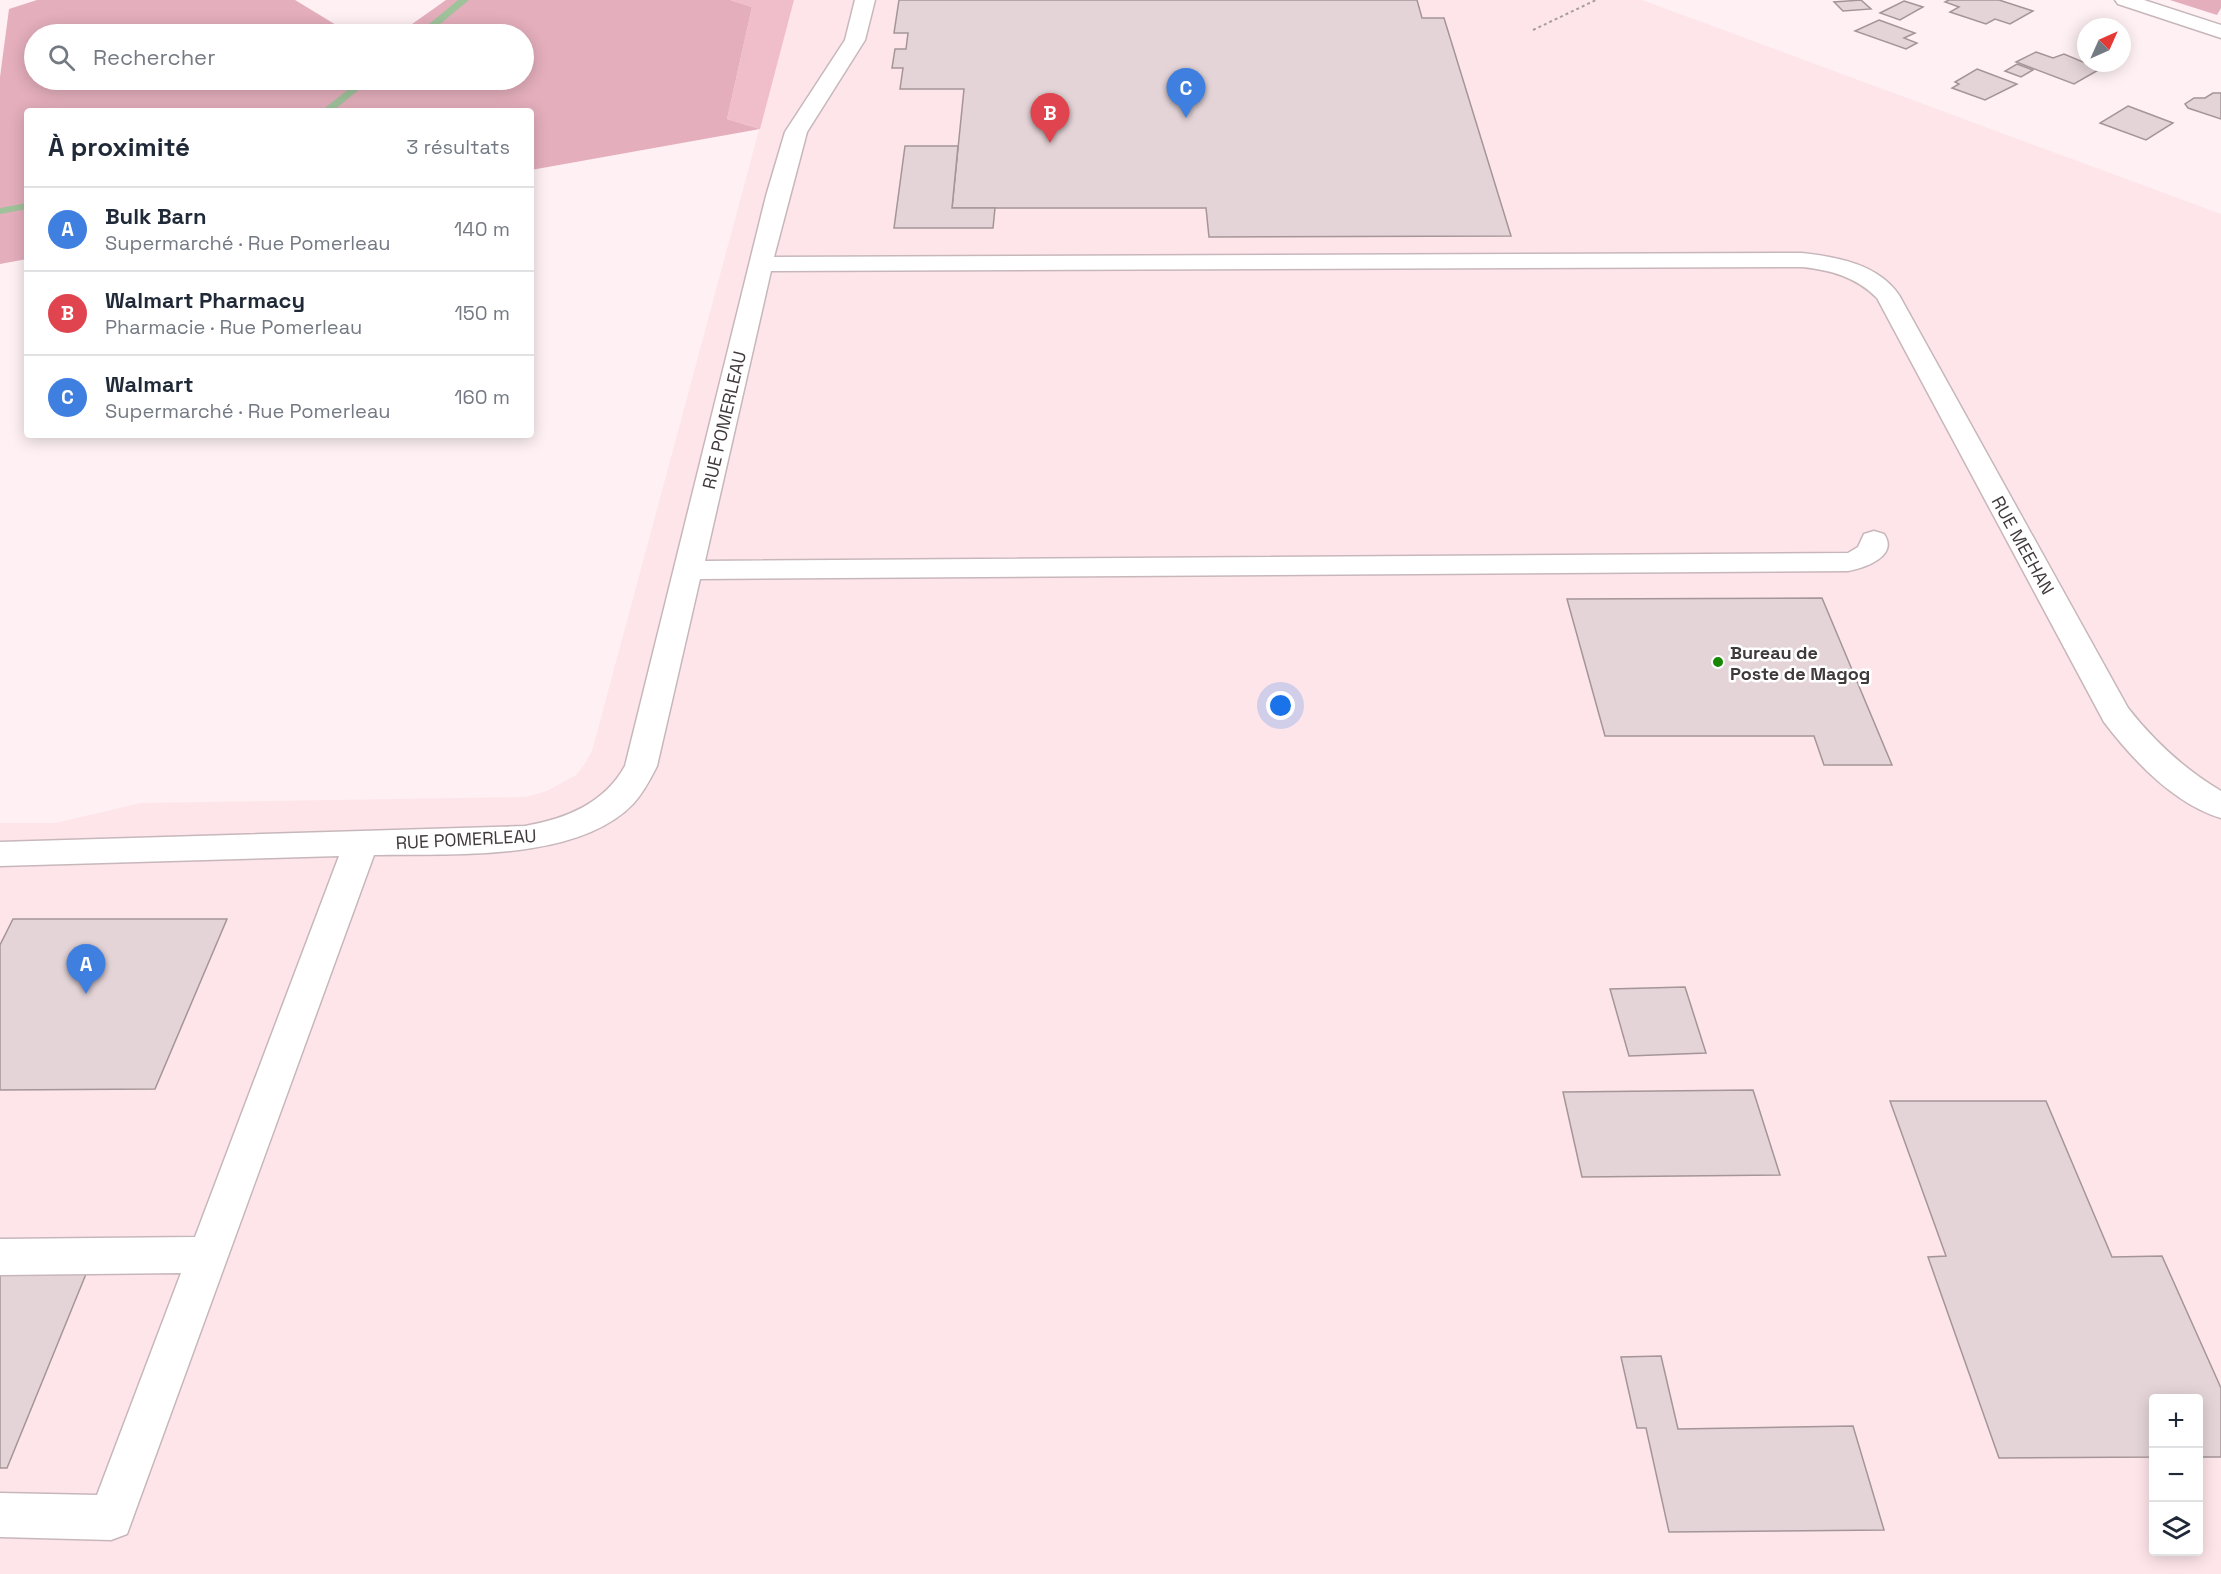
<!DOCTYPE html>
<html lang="fr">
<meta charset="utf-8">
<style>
:root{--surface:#fff;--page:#f2f2f3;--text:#1f2937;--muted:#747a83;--line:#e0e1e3;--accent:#188700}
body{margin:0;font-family:"Space Grotesk",sans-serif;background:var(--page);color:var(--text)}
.controls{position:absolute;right:18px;bottom:18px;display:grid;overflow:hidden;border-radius:6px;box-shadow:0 3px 15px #0003}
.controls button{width:54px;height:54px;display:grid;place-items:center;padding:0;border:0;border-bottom:2px solid var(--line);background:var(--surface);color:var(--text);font:30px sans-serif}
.compass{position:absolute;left:2077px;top:18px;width:54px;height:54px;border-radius:50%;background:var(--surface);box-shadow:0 3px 15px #0003;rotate:45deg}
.you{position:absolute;left:1281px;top:706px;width:21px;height:21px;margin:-15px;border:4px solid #fff;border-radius:50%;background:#1a73e8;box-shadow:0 0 0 9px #1a73e833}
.badge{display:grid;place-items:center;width:39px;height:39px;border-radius:50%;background:var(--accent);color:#fff;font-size:20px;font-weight:700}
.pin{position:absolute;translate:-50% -50px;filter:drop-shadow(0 2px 3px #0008)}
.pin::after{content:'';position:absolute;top:32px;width:21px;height:18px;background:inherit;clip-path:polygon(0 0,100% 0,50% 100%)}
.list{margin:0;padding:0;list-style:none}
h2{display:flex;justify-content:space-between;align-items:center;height:78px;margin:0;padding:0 24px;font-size:26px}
h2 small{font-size:20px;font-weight:400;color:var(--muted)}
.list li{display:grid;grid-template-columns:39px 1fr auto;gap:18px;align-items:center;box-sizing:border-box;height:84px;padding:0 24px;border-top:2px solid var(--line)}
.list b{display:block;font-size:22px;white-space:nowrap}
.list p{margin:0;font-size:20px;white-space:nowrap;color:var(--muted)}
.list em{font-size:20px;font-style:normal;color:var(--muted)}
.icon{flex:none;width:33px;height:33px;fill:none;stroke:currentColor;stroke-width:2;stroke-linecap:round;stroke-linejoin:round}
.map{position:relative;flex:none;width:2221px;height:1574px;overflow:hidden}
.search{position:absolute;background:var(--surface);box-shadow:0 3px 15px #0003;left:24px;top:24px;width:510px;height:66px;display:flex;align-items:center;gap:15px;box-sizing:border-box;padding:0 21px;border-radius:33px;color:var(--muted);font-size:22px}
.panel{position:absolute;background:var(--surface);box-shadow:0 3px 15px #0003;left:24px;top:108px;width:510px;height:330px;border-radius:6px}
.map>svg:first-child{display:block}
.built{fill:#fee5ea;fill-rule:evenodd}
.green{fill:#f0bdca}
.forest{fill:#e4aebc}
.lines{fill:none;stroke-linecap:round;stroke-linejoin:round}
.stream{fill:#a0c29b;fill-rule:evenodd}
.building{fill:#e4d4d8;stroke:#a49598;stroke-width:1.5}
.minor-casing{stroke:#c7b7bb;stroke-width:3}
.path{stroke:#a79c9f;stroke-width:2;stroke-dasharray:3 3;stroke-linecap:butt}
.minor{fill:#fff;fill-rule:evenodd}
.poi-dot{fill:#188700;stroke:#fff;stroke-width:2}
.labels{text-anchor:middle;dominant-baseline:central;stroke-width:5;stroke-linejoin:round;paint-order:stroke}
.street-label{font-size:18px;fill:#413a3c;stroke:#fff}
.poi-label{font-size:18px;font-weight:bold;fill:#413a3c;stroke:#fff;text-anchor:start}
</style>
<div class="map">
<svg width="2221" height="1574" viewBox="0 0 2221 1574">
<rect width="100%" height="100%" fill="#fef0f3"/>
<!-- built -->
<path class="built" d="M794 0H1642L2221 214V1574H0V823H55L141 803 526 797 547 791 576 775 584 765 592 751ZM2154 1398H2198V1552H2154Z"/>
<!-- green -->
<polygon class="green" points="730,0 794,0 760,129 727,119 752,7"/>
<!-- forest -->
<g class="forest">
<polygon points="37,0 295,0 351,34 34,34 34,80 524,80 524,34 398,34 446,0 730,0 752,7 727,119 760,129 531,170 531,111 27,111 27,259 0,264 0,77 9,9"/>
<polygon points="2170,0 2221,0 2221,8 2217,15"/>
</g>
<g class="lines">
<!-- stream -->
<g class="stream">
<polygon points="458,0 469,0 428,34 417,34"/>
<polygon points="360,80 371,80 333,111 321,111"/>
<polygon points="27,203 27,209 0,214 0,208"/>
</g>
</g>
<!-- building -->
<g class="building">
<polygon points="899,0 1417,0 1422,18 1444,18 1511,236 1209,237 1206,208 952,208 964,89 900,89 903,68 892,68 895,49 906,49 908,33 894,33"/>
<polygon points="1861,0 1871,9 1843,11 1834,2"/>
<polygon points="1949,0 1999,0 2033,11 2010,24 1995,19 1986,24 1950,12 1959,7 1945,2"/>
<polygon points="1904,1 1923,7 1900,20 1880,13"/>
<polygon points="1879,20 1915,33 1904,38 1917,43 1906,49 1855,31"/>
<polygon points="2036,52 2053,58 2064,54 2100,69 2074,84 2016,62"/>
<polygon points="2017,64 2033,70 2021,77 2005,71"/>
<polygon points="1977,69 2017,84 1985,100 1952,88 1959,84 1955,82"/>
<polygon points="2213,93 2221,93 2221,119 2188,108 2185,104 2194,98 2205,98"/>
<polygon points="2128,106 2173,123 2146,140 2100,123"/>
<polygon points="905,146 958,146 952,208 995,208 993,228 894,228"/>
<polygon points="1822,598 1892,765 1824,765 1814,736 1605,736 1567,599"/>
<polygon points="13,919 227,919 155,1089 0,1090 0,945"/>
<polygon points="1685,987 1706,1053 1629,1056 1610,989"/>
<polygon points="1753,1090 1780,1175 1582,1177 1563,1092"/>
<polygon points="1890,1101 2046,1101 2112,1257 2162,1256 2221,1388 2221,1457 2198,1457 2198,1398 2154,1398 2154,1457 1999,1458 1928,1257 1946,1256"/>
<polygon points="86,1274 7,1468 0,1468 0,1275"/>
<polygon points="1661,1356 1678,1429 1853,1426 1884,1530 1669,1532 1646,1428 1637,1428 1621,1357"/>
</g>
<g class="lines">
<!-- minor casing -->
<g class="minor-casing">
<g id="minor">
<path d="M855 0H875L865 40 807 132 774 257 1802 253C1837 257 1878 264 1899 295L2128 708C2154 741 2184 769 2221 791V818C2174 804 2133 760 2104 722L1877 298C1856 277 1831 270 1802 267L771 271 705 561 1848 553 1858 547 1864 534 1874 531 1884 534C1899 556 1865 568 1848 571L700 579 657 766C650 780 643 793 633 804 576 863 450 853 374 855L127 1534 111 1540 0 1537V1493L97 1495 181 1273 0 1275V1239L195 1237 339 856 0 866V842L525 826C565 819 604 804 625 766L766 196 785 132 845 40Z"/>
<polygon points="2115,0 2144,0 2221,25 2221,38 2118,4"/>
</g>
</g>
<!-- path -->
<polyline class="path" points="1533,30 1596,0"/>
<!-- minor -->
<use href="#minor" class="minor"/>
</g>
<!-- markers -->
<circle class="poi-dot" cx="1718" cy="662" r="6"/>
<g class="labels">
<!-- street labels -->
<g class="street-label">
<text transform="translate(724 420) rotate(-77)">RUE POMERLEAU</text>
<text transform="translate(2023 545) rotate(61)">RUE MEEHAN</text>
<text transform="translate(466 839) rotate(-3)">RUE POMERLEAU</text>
</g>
<!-- poi labels -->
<g class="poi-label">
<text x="1730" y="652">Bureau de<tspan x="1730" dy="21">Poste de Magog</tspan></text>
</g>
</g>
</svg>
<div class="controls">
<button>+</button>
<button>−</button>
<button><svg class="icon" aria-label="layers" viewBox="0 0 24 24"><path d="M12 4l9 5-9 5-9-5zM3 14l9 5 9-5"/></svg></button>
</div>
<svg class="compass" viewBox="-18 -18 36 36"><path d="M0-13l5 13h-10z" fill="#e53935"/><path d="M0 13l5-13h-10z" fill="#747a83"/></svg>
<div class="you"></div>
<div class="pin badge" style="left:86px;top:994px;background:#3f7fe0">A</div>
<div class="pin badge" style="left:1050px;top:143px;background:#e0444e">B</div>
<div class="pin badge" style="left:1186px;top:118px;background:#3f7fe0">C</div>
<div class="search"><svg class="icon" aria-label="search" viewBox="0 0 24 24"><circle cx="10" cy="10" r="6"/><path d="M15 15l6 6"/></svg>Rechercher</div>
<section class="panel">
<h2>À proximité<small>3 résultats</small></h2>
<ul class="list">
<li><span class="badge" style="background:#3f7fe0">A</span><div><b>Bulk Barn</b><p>Supermarché · Rue Pomerleau</p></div><em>140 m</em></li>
<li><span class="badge" style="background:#e0444e">B</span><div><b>Walmart Pharmacy</b><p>Pharmacie · Rue Pomerleau</p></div><em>150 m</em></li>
<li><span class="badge" style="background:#3f7fe0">C</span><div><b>Walmart</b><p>Supermarché · Rue Pomerleau</p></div><em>160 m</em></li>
</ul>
</section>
</div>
